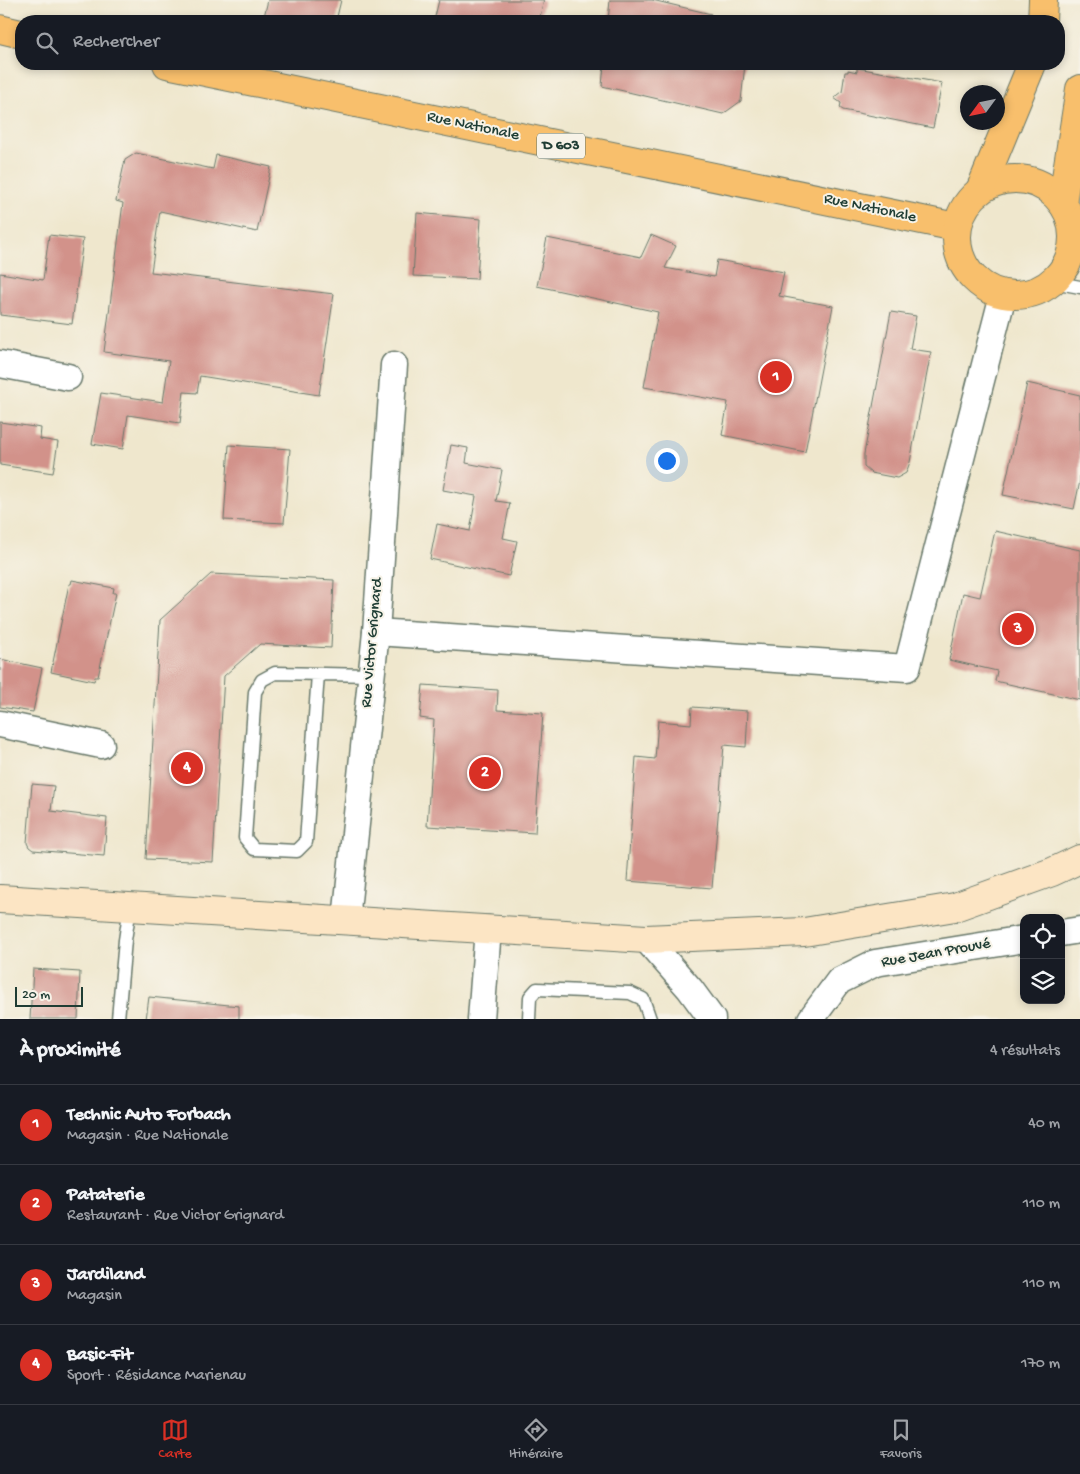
<!DOCTYPE html>
<html lang="fr">
<meta charset="utf-8">
<style>
:root{--surface:#171b24;--page:#242831;--text:#f1f3f6;--muted:#9ea1a6;--line:#363941;--accent:#d93025}
body{margin:0;font-family:"Gochi Hand",sans-serif;background:var(--page);color:var(--text)}
.controls{position:absolute;right:15px;bottom:15px;display:grid;overflow:hidden;border-radius:10px;box-shadow:0 2px 8px #0003}
.controls button{width:45px;height:45px;display:grid;place-items:center;padding:0;border:0;border-bottom:1px solid var(--line);background:var(--surface);color:var(--text);font:25px sans-serif}
.compass{position:absolute;left:960px;top:85px;width:45px;height:45px;border-radius:50%;background:var(--surface);box-shadow:0 2px 8px #0003;rotate:237deg}
.scale{position:absolute;left:15px;bottom:12px;width:68px;box-sizing:border-box;padding-left:5px;border:2px solid #1f3d34;border-top:0;font-size:14px;line-height:18px;white-space:nowrap;color:#1f3d34;-webkit-text-stroke:4px #f7f3e8;paint-order:stroke}
.you{position:absolute;left:666px;top:460px;width:18px;height:18px;margin:-12px;border:4px solid #fff;border-radius:50%;background:#1a73e8;box-shadow:0 0 0 8px #1a73e833}
.badge{display:grid;place-items:center;width:32px;height:32px;border-radius:50%;background:var(--accent);color:#fff;font-size:16px;font-weight:700}
.pin{position:absolute;translate:-50% -50%;border:2px solid #fff;box-shadow:0 1px 5px #0006}
.list{margin:0;padding:0;list-style:none}
h2{display:flex;justify-content:space-between;align-items:center;height:65px;margin:0;padding:0 20px;font-size:21px}
h2 small{font-size:16px;font-weight:400;color:var(--muted)}
.list li{display:grid;grid-template-columns:32px 1fr auto;gap:15px;align-items:center;box-sizing:border-box;height:80px;padding:0 20px;border-top:1px solid var(--line)}
.list b{display:block;font-size:19px;white-space:nowrap}
.list p{margin:0;font-size:16px;white-space:nowrap;color:var(--muted)}
.list em{font-size:16px;font-style:normal;color:var(--muted)}
.icon{flex:none;width:28px;height:28px;fill:none;stroke:currentColor;stroke-width:2;stroke-linecap:round;stroke-linejoin:round}
.map{position:relative;flex:none;width:1080px;height:1019px;overflow:hidden}
.search{position:absolute;background:var(--surface);box-shadow:0 2px 8px #0003;left:15px;right:15px;top:15px;height:55px;display:flex;align-items:center;gap:12px;box-sizing:border-box;padding:0 18px;border-radius:20px;color:var(--muted);font-size:19px}
.sheet{height:385px;background:var(--surface)}
nav{display:flex;justify-content:space-around;align-items:center;box-sizing:border-box;height:70px;border-top:1px solid var(--line);background:var(--surface);font-size:14px;color:var(--muted)}
nav a{display:grid;justify-items:center;gap:2px}
nav .on{color:var(--accent)}
.map>svg:first-child{display:block}
.building{fill:#d2928a}
.lines{fill:none;stroke-linecap:round;stroke-linejoin:round}
.lane-casing{stroke:#68786a;stroke-width:15}
.street-casing{stroke:#68786a;stroke-width:29}
.secondary-casing{stroke:#68786a;stroke-width:30}
.primary-casing{stroke:#68786a;stroke-width:30}
.lane{stroke:#fff;stroke-width:12}
.street{stroke:#fff;stroke-width:26}
.secondary{stroke:#fce5c4;stroke-width:28}
.primary{stroke:#f8bf6c;stroke-width:28}
.labels{text-anchor:middle;dominant-baseline:central;stroke-width:4;stroke-linejoin:round;paint-order:stroke}
.shield{fill:#f7f3e8;stroke:#60746a;stroke-width:1}
.shield-label{font-size:15px;font-weight:bold;fill:#1f3d34}
.street-label{font-size:16px;fill:#1f3d34;stroke:#f7f3e8}
</style>
<div class="map">
<svg width="1080" height="1019" viewBox="0 0 1080 1019">
<rect width="100%" height="100%" fill="#f7f3e8"/>
<filter id="ink" filterUnits="userSpaceOnUse"><feTurbulence type="fractalNoise" baseFrequency=".02" numOctaves="2"/><feDisplacementMap in="SourceGraphic" scale="10" xChannelSelector="R" yChannelSelector="G"/><feConvolveMatrix kernelMatrix="1 2 1 2 8 2 1 2 1" color-interpolation-filters="sRGB"/></filter>
<filter id="wash" filterUnits="userSpaceOnUse"><feTurbulence type="fractalNoise" baseFrequency=".0096" numOctaves="4" result="noise"/><feDisplacementMap in="SourceGraphic" scale="20" xChannelSelector="R" yChannelSelector="G"/><feGaussianBlur stdDeviation="1.12" result="paint"/><feColorMatrix in="noise" values="0 0 0 0 0 0 0 0 0 0 0 0 0 0 0 0 0 1.4 0 .05"/><feComposite in="paint" operator="in"/></filter>
<g filter="url(#wash)">
<rect width="100%" height="100%" fill="#efe7cd"/>
<g id="blocks">
<!-- building -->
<g class="building">
<polygon points="268,0 341,0 336,21 263,21"/>
<polygon points="439,0 544,0 539,21 434,21"/>
<polygon points="610,0 652,0 711,14 711,21 608,21"/>
<polygon points="604,64 745,64 741,101 723,114 602,86"/>
<polygon points="857,68 942,83 933,128 843,110 840,108 841,103 834,98 842,92 845,72 848,72 848,70 857,72"/>
<polygon points="136,153 213,169 216,155 271,167 257,232 160,211 151,272 334,294 319,395 200,376 197,393 184,392 180,423 128,415 123,449 92,444 101,393 163,402 169,361 104,352 123,203 116,201 125,160"/>
<polygon points="417,213 481,219 477,279 413,276"/>
<polygon points="49,235 83,239 72,324 0,315 0,273 43,280"/>
<polygon points="651,235 676,246 665,268 714,277 717,260 784,272 779,296 833,306 805,452 722,435 728,402 644,387 658,312 537,286 547,238 641,257"/>
<polygon points="891,312 916,316 910,349 931,352 910,462 906,473 897,478 871,473 864,467 864,454"/>
<polygon points="1027,383 1080,395 1080,481 1074,509 1003,495"/>
<polygon points="0,422 41,428 40,439 58,442 53,473 0,465"/>
<polygon points="229,445 290,449 284,523 224,520"/>
<polygon points="451,445 468,448 466,463 502,470 496,501 510,503 503,538 517,541 509,576 430,559 437,524 470,531 476,496 443,490"/>
<polygon points="995,531 1080,550 1080,700 995,681 997,671 949,660 963,593 980,597"/>
<polygon points="211,574 334,580 331,648 260,644 224,676 213,862 146,859 160,620"/>
<polygon points="72,580 114,588 113,593 116,593 98,677 95,677 94,681 51,672 69,584 71,584"/>
<polygon points="0,659 42,668 33,712 0,707"/>
<polygon points="423,685 498,690 497,710 543,713 535,833 427,826 434,720 420,718"/>
<polygon points="692,707 748,711 746,747 724,745 712,888 627,881 636,757 655,759 658,721 691,724"/>
<polygon points="32,784 54,786 51,811 107,818 104,856 33,850 29,847 27,843"/>
<polygon points="33,969 80,972 78,1019 30,1019"/>
<polygon points="149,997 239,1006 239,1019 146,1019"/>
</g>
</g>
</g>
<g filter="url(#ink)">
<use href="#blocks" fill-opacity="0" stroke="#68786a" stroke-width="1"/>
<g class="lines">
<!-- lane casing -->
<g class="lane-casing">
<g id="lane">
<polyline points="1053,282 1080,287"/>
<polyline points="318,674 306,842 297,851 254,849 245,838 255,692 262,680 275,673 371,675"/>
<polyline points="118,1019 125,940 130,907"/>
<polyline points="529,1019 530,997 537,989 630,993 643,999 650,1019"/>
</g>
</g>
<!-- street casing -->
<g class="street-casing">
<g id="street">
<polyline points="0,364 68,377"/>
<polyline points="376,632 907,668 1003,295"/>
<polyline points="0,724 101,745"/>
<polyline points="346,920 376,632 394,365"/>
<polyline points="1061,933 1080,930"/>
<polyline points="646,939 690,989 712,1019"/>
<polyline points="481,1019 488,929"/>
<polyline points="811,1019 839,981 875,963 1024,939"/>
</g>
</g>
<!-- secondary casing -->
<g class="secondary-casing">
<polyline id="secondary" points="0,899 646,939 804,932 955,907 1052,872 1080,859"/>
</g>
<!-- primary casing -->
<g class="primary-casing">
<g id="primary">
<polyline points="1042,21 1043,0"/>
<polyline points="0,29 21,34"/>
<polyline points="167,64 956,227"/>
<circle cx="1015" cy="237" r="58"/>
<polyline points="981,188 1032,64"/>
<polyline points="1062,203 1080,89"/>
</g>
</g>
<!-- lane -->
<use href="#lane" class="lane"/>
<!-- street -->
<use href="#street" class="street"/>
<!-- secondary -->
<use href="#secondary" class="secondary"/>
<!-- primary -->
<use href="#primary" class="primary"/>
</g>
</g>
<g class="labels">
<!-- shield labels -->
<rect class="shield" x="537" y="133.5" width="48" height="25" rx="4"/>
<g class="shield-label">
<text x="561" y="146">D 603</text>
</g>
<!-- street labels -->
<g class="street-label">
<text transform="translate(473 127) rotate(12)">Rue Nationale</text>
<text transform="translate(870 209) rotate(12)">Rue Nationale</text>
<text transform="translate(373 643) rotate(-85)">Rue Victor Grignard</text>
<text transform="translate(936 954) rotate(-10)">Rue Jean Prouvé</text>
</g>
</g>
</svg>
<div class="controls">
<button><svg class="icon" aria-label="locate" viewBox="0 0 24 24"><circle cx="12" cy="12" r="6"/><path d="M12 2v4M12 18v4M2 12h4M18 12h4"/></svg></button>
<button><svg class="icon" aria-label="layers" viewBox="0 0 24 24"><path d="M12 4l9 5-9 5-9-5zM3 14l9 5 9-5"/></svg></button>
</div>
<svg class="compass" viewBox="-18 -18 36 36"><path d="M0-13l5 13h-10z" fill="#e53935"/><path d="M0 13l5-13h-10z" fill="#9ea1a6"/></svg>
<div class="scale">20 m</div>
<div class="you"></div>
<div class="pin badge" style="left:776px;top:377px">1</div>
<div class="pin badge" style="left:485px;top:773px">2</div>
<div class="pin badge" style="left:1018px;top:629px">3</div>
<div class="pin badge" style="left:187px;top:768px">4</div>
<div class="search"><svg class="icon" aria-label="search" viewBox="0 0 24 24"><circle cx="10" cy="10" r="6"/><path d="M15 15l6 6"/></svg>Rechercher</div>
</div>
<section class="sheet">
<h2>À proximité<small>4 résultats</small></h2>
<ul class="list">
<li><span class="badge">1</span><div><b>Technic Auto Forbach</b><p>Magasin · Rue Nationale</p></div><em>40 m</em></li>
<li><span class="badge">2</span><div><b>Pataterie</b><p>Restaurant · Rue Victor Grignard</p></div><em>110 m</em></li>
<li><span class="badge">3</span><div><b>Jardiland</b><p>Magasin</p></div><em>110 m</em></li>
<li><span class="badge">4</span><div><b>Basic-Fit</b><p>Sport · Résidance Marienau</p></div><em>170 m</em></li>
</ul>
</section>
<nav>
<a class="on"><svg class="icon" aria-label="map" viewBox="0 0 24 24"><path d="M3 6l6-2 6 2 6-2v14l-6 2-6-2-6 2zM9 4v14M15 6v14"/></svg>Carte</a>
<a><svg class="icon" aria-label="directions" viewBox="0 0 24 24"><path d="M12 3l9 9-9 9-9-9zM9 14v-3h6M13 9l2 2-2 2"/></svg>Itinéraire</a>
<a><svg class="icon" aria-label="saved" viewBox="0 0 24 24"><path d="M7 4h10v16l-5-4-5 4z"/></svg>Favoris</a>
</nav>
